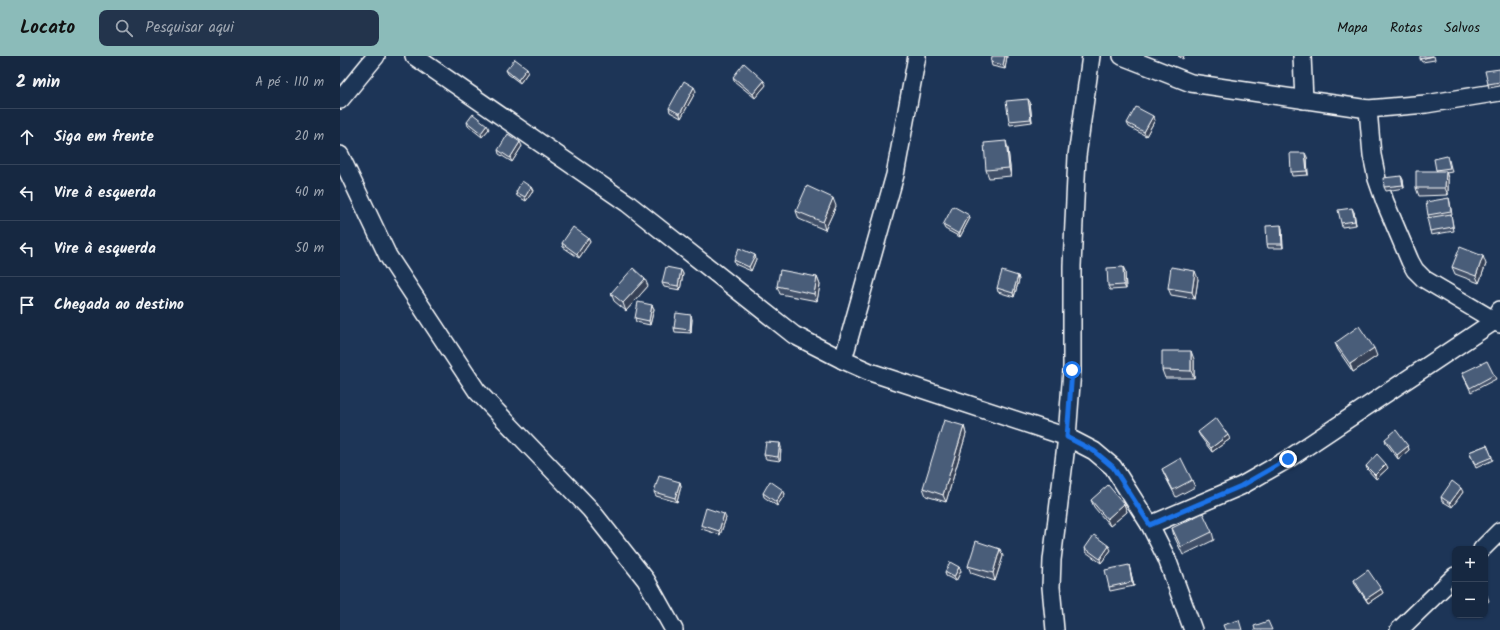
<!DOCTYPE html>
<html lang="pt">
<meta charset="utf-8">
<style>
:root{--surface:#162841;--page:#23344c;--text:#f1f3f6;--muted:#9ea6b1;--line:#35445a;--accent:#8bbbb9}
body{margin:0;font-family:Kalam,sans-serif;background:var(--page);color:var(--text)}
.controls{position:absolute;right:12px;bottom:12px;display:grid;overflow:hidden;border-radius:8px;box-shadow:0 1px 3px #0004}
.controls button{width:36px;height:36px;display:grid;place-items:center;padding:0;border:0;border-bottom:1px solid var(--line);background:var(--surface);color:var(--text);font:20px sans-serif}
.stop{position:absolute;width:12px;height:12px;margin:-9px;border:3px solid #1a73e8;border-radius:50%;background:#fff}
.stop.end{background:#1a73e8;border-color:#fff;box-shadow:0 1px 4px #0008}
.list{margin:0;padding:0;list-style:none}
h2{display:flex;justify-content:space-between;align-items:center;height:52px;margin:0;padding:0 16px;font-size:17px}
h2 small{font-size:13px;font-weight:400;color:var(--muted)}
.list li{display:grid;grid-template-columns:26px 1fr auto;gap:12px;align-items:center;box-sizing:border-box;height:56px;padding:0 16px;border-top:1px solid var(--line)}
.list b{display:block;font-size:15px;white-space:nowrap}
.list em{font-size:13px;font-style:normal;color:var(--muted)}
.icon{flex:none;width:22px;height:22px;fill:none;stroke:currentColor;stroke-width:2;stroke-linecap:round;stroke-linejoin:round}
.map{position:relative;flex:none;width:1160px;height:574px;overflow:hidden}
header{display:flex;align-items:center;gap:24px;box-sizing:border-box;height:56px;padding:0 20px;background:var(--accent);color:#111}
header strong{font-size:19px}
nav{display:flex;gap:22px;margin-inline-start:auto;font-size:14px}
.search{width:280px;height:36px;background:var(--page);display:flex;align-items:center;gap:10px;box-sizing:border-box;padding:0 14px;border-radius:8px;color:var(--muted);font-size:15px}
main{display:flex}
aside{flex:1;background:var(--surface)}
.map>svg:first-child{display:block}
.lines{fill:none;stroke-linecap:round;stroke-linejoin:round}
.street-casing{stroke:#fff;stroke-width:20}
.street{stroke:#1d3557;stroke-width:17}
.wall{fill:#405068;stroke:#fff}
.shaded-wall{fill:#344155;stroke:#fff}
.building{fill:#4a5d79;stroke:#fff}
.route{stroke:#1a73e8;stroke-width:5}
</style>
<header>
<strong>Locato</strong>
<div class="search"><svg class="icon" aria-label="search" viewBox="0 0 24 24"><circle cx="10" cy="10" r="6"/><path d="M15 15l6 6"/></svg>Pesquisar aqui</div>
<nav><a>Mapa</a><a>Rotas</a><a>Salvos</a></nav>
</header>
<main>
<aside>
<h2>2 min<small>A pé · 110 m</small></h2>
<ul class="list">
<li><svg class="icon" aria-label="ahead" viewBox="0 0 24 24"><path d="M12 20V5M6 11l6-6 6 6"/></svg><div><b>Siga em frente</b></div><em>20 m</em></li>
<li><svg class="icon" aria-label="left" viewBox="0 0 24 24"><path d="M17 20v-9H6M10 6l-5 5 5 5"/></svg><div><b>Vire à esquerda</b></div><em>40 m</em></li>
<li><svg class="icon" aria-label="left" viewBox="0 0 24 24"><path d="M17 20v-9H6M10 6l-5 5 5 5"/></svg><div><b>Vire à esquerda</b></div><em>50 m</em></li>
<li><svg class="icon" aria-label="arrive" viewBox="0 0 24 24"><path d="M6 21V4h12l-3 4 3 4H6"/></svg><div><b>Chegada ao destino</b></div></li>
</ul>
</aside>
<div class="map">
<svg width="1160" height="574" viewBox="0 0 1160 574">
<rect width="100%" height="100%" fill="#1d3557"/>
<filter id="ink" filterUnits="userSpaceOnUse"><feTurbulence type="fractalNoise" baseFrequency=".025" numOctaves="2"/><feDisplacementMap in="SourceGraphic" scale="8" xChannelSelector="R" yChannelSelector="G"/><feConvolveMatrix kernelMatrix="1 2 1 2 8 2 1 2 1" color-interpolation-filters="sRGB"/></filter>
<g filter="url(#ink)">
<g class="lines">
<!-- street casing -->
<g class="street-casing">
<g id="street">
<polyline points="74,0 287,147 454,279 503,304 530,316 727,381 754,395 773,411 810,469 827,503 853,574"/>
<polyline points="782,0 851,27 1028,53 1086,48 1160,36"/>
<polyline points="962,0 964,44"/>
<polyline points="0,44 36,0"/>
<polyline points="1028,53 1032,99 1037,123 1045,146 1070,205 1075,214 1084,223 1160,268"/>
<polyline points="0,99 48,200 137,335 250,453 306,524 334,574"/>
<polyline points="503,304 555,119 577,0"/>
<polyline points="810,469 901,430 948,403 1156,264 1160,254"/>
<polyline points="1142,493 1160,475"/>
<polyline points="715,574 711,531 712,504 727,381 732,314 732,210 737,100 751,0"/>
<polyline points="1059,574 1115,520"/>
</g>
</g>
<!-- street -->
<use href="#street" class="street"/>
</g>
<!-- wall -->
<g class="wall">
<polygon points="667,0 665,13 652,10 651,6"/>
<polygon points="838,0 844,0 843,3"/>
<polygon points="1094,0 1095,4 1082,6 1080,3"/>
<polygon points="187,12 188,16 180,27 168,18 166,14"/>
<polygon points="1160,13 1160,30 1149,32 1148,28"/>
<polygon points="393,21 426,29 415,42 394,25"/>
<polygon points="356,35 341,62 330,56 329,52"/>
<polygon points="690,46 692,66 670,69 669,65"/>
<polygon points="815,64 806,80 789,71 787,67"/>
<polygon points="127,66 149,73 142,81 128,70"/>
<polygon points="182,90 172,106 159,98 158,94"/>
<polygon points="668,93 671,120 649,122 646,114"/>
<polygon points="967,101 968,119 952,120 951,116"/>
<polygon points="1109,104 1112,116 1106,117 1108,122 1108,139 1079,140 1076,132"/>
<polygon points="1061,120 1063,124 1064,132 1046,135 1044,131"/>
<polygon points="191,131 193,135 186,145 177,140 176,136"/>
<polygon points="1109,142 1110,146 1112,159 1111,159 1114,175 1091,179 1090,175 1089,161 1088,159"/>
<polygon points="496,150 485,174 459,163 456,155"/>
<polygon points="1014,156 1016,169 1002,171 1001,167"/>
<polygon points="629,159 630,162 620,181 605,173 603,169"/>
<polygon points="941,169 942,173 943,192 928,192 927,188"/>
<polygon points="248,182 250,186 239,202 223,191 222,187"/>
<polygon points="415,199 416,203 411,215 395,208 394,204"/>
<polygon points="1146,208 1139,227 1115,218 1112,211"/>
<polygon points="783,211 785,215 786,233 770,234 768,230"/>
<polygon points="341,214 343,218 340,234 324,231 322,227"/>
<polygon points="678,220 679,224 674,241 658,236 657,232"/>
<polygon points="477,221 480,229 477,245 440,238 437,230"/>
<polygon points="858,223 855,243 831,239 828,232"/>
<polygon points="308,230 286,255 274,245 271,237"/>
<polygon points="312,249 314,253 310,269 296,266 295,262"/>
<polygon points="352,263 351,277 335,276 334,272"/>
<polygon points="995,287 1037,300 1013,316 998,294"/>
<polygon points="854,303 854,322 825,322 822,314"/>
<polygon points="1122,317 1154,319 1156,323 1131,336"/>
<polygon points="624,370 626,378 606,446 586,440 583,432"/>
<polygon points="858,376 890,383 872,396 860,380"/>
<polygon points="1045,383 1068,390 1069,394 1058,403 1046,387"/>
<polygon points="1147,389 1153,404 1136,412 1129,396"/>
<polygon points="441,391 440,405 426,403 424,399"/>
<polygon points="1026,410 1048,412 1036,423 1027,413"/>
<polygon points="822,413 852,424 855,431 836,441 825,420"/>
<polygon points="340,426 341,430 337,446 316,440 314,436"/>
<polygon points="443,434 445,438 437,450 424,441 423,437"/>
<polygon points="1123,436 1112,451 1102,445 1101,441"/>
<polygon points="751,444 784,448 787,456 770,470 754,451"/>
<polygon points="386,462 380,479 362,473 361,469"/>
<polygon points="832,472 872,476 874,484 843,499 834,480"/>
<polygon points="745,492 771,494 761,507 746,496"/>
<polygon points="663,500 655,525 631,517 628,510"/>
<polygon points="619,511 621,515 616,525 606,520 605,516"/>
<polygon points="790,513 794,530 770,535 769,531"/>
<polygon points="1014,524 1041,533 1043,537 1028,547 1015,528"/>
<polygon points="1115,526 1115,541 1112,539 1110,531"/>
</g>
<!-- shaded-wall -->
<g class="shaded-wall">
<polygon points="665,0 667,0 665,13 663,9"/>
<polygon points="187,12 188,16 180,27 178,24"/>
<polygon points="424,25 426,29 415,42 413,38"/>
<polygon points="354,31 356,35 341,62 340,58"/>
<polygon points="688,43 690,46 692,66 691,63"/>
<polygon points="813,60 815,64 806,80 804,76"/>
<polygon points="147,69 149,73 142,81 141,77"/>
<polygon points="666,85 668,93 671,120 669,112"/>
<polygon points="180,86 182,90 172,106 170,102"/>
<polygon points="965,97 967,101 968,119 967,115"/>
<polygon points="1106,115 1108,122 1108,139 1105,132"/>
<polygon points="1061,120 1063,124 1064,132 1063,129"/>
<polygon points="191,131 193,135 186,145 185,141"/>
<polygon points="493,142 496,150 485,174 483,166"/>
<polygon points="1012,152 1014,156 1016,169 1015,165"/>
<polygon points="629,159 630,162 620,181 619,178"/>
<polygon points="941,169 942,173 943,192 942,188"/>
<polygon points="248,182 250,186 239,202 237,198"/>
<polygon points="415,199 416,203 411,215 409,211"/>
<polygon points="1143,200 1146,208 1139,227 1136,220"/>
<polygon points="783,211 785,215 786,233 784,229"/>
<polygon points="341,214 343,218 340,234 338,230"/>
<polygon points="855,215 858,223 855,243 852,236"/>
<polygon points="678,220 679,224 674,241 673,237"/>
<polygon points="477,221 480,229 477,245 474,238"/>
<polygon points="305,223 308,230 286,255 283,247"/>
<polygon points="312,249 314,253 310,269 309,265"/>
<polygon points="351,259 352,263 351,277 350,274"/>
<polygon points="1034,292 1037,300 1013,316 1010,308"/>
<polygon points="851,295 854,303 854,322 851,315"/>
<polygon points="624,370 626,378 606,446 603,439"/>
<polygon points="888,379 890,383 872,396 871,392"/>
<polygon points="440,387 441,391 440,405 438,401"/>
<polygon points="1068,390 1069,394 1058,403 1057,399"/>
<polygon points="1046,408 1048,412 1036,423 1035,419"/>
<polygon points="340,426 341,430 337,446 335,442"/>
<polygon points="1121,432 1123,436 1112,451 1110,447"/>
<polygon points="443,434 445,438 437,450 436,446"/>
<polygon points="784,448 787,456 770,470 767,463"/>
<polygon points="384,458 386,462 380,479 379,475"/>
<polygon points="769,490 771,494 761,507 760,503"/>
<polygon points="660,493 663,500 655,525 653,517"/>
<polygon points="789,509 790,513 794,530 792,526"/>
<polygon points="619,511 621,515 616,525 614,521"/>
<polygon points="1041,533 1043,537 1028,547 1026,543"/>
<polygon points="1146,537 1149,545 1145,548 1145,538"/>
</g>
<!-- building -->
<g class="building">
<polygon points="652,0 665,0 663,9 651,6"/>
<polygon points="1080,0 1093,0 1080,3"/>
<polygon points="175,3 187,12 178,24 166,14"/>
<polygon points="404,7 424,25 413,38 393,21"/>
<polygon points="1160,13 1160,26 1148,28 1145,15"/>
<polygon points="344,25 354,31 340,58 329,52"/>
<polygon points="688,43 691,63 669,65 666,45"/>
<polygon points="796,51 813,60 804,76 787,67"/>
<polygon points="133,58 147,69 141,77 127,66"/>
<polygon points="168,78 180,86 170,102 158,94"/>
<polygon points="666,85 669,112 646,114 644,87"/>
<polygon points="950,97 965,97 967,115 951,116"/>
<polygon points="1107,100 1110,112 1096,114 1094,103"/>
<polygon points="1076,115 1106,115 1105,132 1076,132"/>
<polygon points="1061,120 1063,129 1044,131 1043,122"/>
<polygon points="182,125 191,131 185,141 176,136"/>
<polygon points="467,130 493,142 483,166 456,155"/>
<polygon points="1109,142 1111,155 1088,159 1086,146"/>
<polygon points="613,150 629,159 619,178 603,169"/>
<polygon points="1012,152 1015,165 1001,167 998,154"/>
<polygon points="1111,158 1113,171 1090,175 1087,162"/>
<polygon points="941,169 942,188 927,188 926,170"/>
<polygon points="233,171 248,182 237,198 222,187"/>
<polygon points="1120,191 1143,200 1136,220 1112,211"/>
<polygon points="399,192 415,199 409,211 394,204"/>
<polygon points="326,211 341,214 338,230 322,227"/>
<polygon points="783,211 784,229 768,230 767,212"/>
<polygon points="831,211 855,215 852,236 828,232"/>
<polygon points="293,212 305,223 283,247 271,237"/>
<polygon points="440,214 477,221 474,238 437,230"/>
<polygon points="662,215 678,220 673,237 657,232"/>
<polygon points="298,246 312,249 309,265 295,262"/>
<polygon points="336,257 351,259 350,274 334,272"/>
<polygon points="1019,270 1034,292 1010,308 995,287"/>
<polygon points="822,295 851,295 851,315 822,314"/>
<polygon points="1147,305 1154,319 1130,332 1122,317"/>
<polygon points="876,362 888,379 871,392 858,376"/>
<polygon points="604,364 624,370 603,439 583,432"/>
<polygon points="1056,374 1068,390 1057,399 1045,383"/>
<polygon points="426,386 440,387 438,401 424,399"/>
<polygon points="1147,389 1152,401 1135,408 1129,396"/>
<polygon points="1037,398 1046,408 1035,419 1026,410"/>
<polygon points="841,402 852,424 833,434 822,413"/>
<polygon points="319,420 340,426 335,442 314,436"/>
<polygon points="430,425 443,434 436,446 423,437"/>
<polygon points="1112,425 1121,432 1110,447 1101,441"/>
<polygon points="768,429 784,448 767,463 751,444"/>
<polygon points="366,452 384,458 379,475 361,469"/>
<polygon points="863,457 872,476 841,491 832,472"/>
<polygon points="754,479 769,490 760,503 745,492"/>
<polygon points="636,485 660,493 653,517 628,510"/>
<polygon points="610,506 619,511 614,521 605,516"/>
<polygon points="789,509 792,526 769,531 765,514"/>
<polygon points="1028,514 1041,533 1026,543 1014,524"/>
<polygon points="1115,526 1115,536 1110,531"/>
<polygon points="899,564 902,574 885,574 883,569"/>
<polygon points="928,565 932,574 915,574 914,570"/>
</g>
</g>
<g class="lines" filter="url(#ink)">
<!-- route -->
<polyline class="route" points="732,314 727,381 754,395 773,411 810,469 901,430 948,403"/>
</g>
</svg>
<div class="controls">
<button>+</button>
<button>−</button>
</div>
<div class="stop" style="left:732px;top:314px"></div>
<div class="stop end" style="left:948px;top:403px"></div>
</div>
</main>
